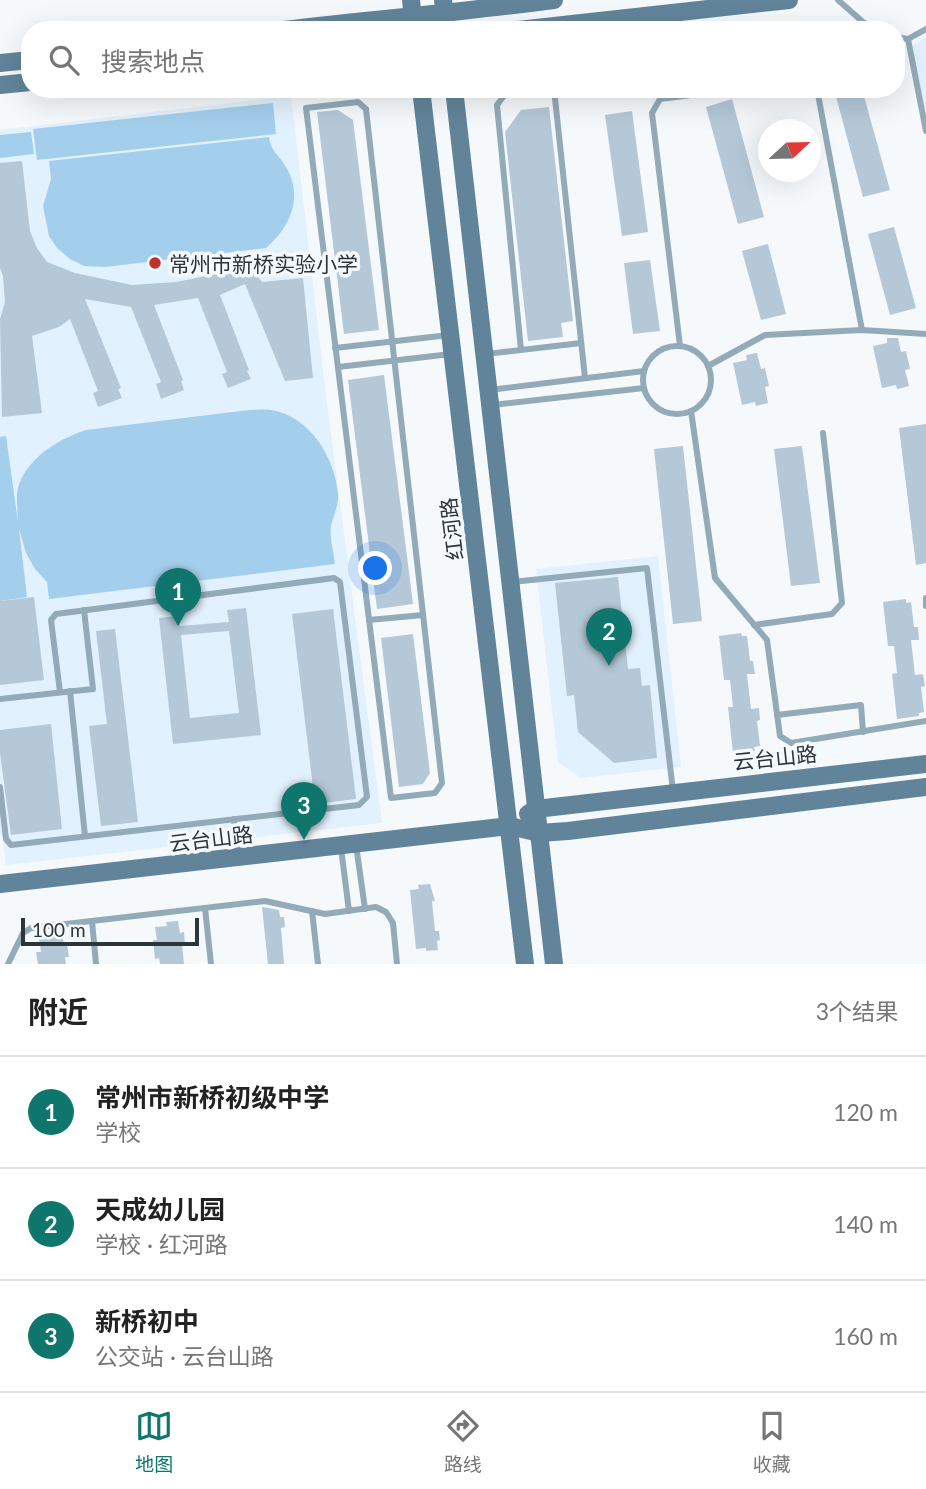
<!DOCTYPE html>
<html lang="zh">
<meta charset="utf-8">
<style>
:root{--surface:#fff;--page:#f2f2f2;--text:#222;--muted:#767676;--line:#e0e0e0;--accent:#0f766e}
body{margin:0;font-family:Lato,"Noto Sans SC",sans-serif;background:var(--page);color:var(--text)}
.compass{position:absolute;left:758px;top:119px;width:63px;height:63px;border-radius:50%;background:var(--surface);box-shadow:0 7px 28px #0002;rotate:68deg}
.scale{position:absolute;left:21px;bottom:18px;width:178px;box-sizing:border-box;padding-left:7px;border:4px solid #2c353a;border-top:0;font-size:19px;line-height:24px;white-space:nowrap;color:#2c353a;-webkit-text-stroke:5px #f5f9fc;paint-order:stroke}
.you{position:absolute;left:376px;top:569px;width:24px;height:24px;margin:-18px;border:5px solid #fff;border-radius:50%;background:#1a73e8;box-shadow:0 0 0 10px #1a73e833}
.badge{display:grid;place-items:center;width:46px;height:46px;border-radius:50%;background:var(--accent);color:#fff;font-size:23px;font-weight:700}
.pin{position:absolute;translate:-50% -58px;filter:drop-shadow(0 2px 4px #0008)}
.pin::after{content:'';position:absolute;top:37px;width:24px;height:21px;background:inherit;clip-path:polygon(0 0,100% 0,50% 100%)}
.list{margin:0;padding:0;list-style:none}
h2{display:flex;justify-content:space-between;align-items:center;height:91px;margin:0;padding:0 28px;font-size:30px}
h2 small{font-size:23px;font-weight:400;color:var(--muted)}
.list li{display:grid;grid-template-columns:46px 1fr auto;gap:21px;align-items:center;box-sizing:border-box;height:112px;padding:0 28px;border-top:2px solid var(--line)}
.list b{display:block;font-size:26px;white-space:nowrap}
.list p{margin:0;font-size:23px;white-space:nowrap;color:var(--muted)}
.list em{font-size:23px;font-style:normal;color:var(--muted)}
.icon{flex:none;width:38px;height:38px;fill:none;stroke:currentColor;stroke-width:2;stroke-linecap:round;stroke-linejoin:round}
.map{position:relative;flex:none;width:926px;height:964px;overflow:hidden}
.search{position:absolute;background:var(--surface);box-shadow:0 7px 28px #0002;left:21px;right:21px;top:21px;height:77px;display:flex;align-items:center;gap:18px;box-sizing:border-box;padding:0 24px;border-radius:28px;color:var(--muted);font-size:26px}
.sheet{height:427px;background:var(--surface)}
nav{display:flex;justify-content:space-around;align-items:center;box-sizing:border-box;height:98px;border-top:2px solid var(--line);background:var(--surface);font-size:19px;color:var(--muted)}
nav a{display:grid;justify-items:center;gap:4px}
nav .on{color:var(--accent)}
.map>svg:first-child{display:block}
.built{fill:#e1f1fd}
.green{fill:#a4cfec}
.building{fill:#b4c8d7;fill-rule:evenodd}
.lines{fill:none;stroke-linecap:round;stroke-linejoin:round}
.lane{stroke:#93aab9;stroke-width:6}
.secondary{stroke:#62849a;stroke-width:18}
.poi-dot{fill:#bf3129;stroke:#f5f9fc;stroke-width:2.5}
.labels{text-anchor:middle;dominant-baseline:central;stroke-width:7;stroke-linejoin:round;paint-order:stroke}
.poi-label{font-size:21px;fill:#2c353a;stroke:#f5f9fc;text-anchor:start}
.street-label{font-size:21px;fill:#2c353a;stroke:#f5f9fc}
</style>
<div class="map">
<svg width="926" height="964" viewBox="0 0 926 964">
<rect width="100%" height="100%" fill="#f5f9fc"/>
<!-- built -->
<g class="built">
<polygon points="926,37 926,125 910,48"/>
<polygon points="291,96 326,396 382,823 6,865 2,836 0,835 0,130"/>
<polygon points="658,556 681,767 581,778 558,762 536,569"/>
</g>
<!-- green -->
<g class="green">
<polygon points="273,103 276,134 37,160 33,129"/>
<polygon points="31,132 34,154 0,158 0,135"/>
<path d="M269 137C271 150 275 151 282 161 305 192 293 225 266 248L105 267 84 266 70 259 57 248 49 236 43 206 51 179 49 161Z"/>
<path d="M249 410C256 410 264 409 271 410 310 416 335 458 338 494 339 506 333 516 331 526 329 537 334 553 335 564L49 599 47 582 35 569 26 553 19 529 27 597 0 601V437L6 436 18 522C18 511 15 495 19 484 30 456 59 439 86 430Z"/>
</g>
<!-- building -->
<g class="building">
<polygon points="834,89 862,89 890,190 863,197"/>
<polygon points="732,99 764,217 738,224 706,107"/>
<polygon points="549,107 573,321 561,323 563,337 528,341 505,132 521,110"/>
<polygon points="338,110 353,120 379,330 344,334 317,112"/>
<polygon points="632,111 648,232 622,236 605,115"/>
<polygon points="22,161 30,231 37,248 47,262 75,273 132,285 176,282 221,273 246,261 262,282 303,278 313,378 285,381 245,284 220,295 249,370 247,371 251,379 228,388 222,374 227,372 198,298 154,305 183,380 181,381 184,390 161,399 156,384 161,382 131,307 85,299 121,388 118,389 122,398 98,407 93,393 98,391 70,319 59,327 32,336 42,413 2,417 0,319 5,302 3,276 0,268 0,163"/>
<polygon points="894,227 916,308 890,315 868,234"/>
<polygon points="768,244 786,314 761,320 742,251"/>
<polygon points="650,260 660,331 633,334 624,263"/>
<polygon points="887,338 898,338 901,352 906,351 910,369 905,370 909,386 897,389 896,385 882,388 873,346 887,343"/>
<polygon points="757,353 761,369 765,368 769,386 765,387 768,403 756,406 755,402 742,405 733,363 747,360 746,355"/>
<polygon points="384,375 413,604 377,609 348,380"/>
<polygon points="926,424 926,563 916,565 899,428"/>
<polygon points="683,446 702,621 673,624 654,449"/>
<polygon points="802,446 820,583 791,586 774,449"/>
<polygon points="618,577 628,669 640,668 642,686 650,685 657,758 614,763 578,732 574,695 567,696 555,583"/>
<polygon points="34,597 44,680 0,685 0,601"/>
<polygon points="906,599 906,603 911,602 914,627 918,627 919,640 911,640 915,675 923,674 925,686 921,687 924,712 919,713 919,716 897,719 892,674 897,673 894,646 888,646 883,602"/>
<path d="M246 608 261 735 173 744 159 618 178 616 180 626 229 622 227 610ZM229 631 239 713 190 718 181 635Z"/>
<polygon points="333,609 356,799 315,804 292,614"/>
<polygon points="115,629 138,822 101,826 89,726 107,724 96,631"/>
<polygon points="741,633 742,636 747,636 750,661 753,661 755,674 747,674 751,709 759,708 760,720 757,721 760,746 754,747 755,751 733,753 728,707 733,707 730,680 724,680 719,636"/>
<polygon points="413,634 430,773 423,784 399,787 381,638"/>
<polygon points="51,724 62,829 11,835 0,753 0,730"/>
<polygon points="430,884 435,901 432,901 435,931 439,931 440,940 437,941 438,950 426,951 426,948 416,949 410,890 419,889 418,885"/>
<polygon points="262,907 279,910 280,917 284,917 285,927 281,928 284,964 268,964"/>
<polygon points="178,921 180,933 184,932 185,945 182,945 184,964 160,964 159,958 155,959 153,940 157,940 155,927 167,926 166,922"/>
<polygon points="62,933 64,945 67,944 69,957 65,957 66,964 38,964 36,952 41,952 39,939 50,938 50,934"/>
</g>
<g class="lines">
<!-- lane -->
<g class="lane">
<polyline points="838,0 863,22 876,30"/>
<polyline points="896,37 908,39 926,29"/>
<polyline points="908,39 926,131"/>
<polyline points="509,89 497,105 521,350"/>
<polyline points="554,89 585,378"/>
<polyline points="817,89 862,330"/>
<polygon points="358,102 366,109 442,783 435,793 391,798 306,108"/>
<polyline points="680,346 652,113 660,99 739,89"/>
<circle cx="677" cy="380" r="34"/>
<polyline points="335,348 449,335"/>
<polyline points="486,354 581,343"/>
<polyline points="708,366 765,335 862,330 926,334"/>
<polyline points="338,367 451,354"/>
<polyline points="489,390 644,371"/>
<polyline points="492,405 644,388"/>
<polyline points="691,411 715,578 767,640 780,736 791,743 926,721"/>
<polyline points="512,582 647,568 673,791"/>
<polyline points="926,598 926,606"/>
<polyline points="369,620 423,615"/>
<polyline points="754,625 832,614 842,603 823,433"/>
<polyline points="70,691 85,836"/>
<polyline points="0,699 93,689 84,610"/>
<polyline points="777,715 861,705 863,732"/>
<polyline points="0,787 6,839 11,845 359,805 367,797 340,582 334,578 56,614 51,620 60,692"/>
<polyline points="234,819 238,856"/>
<polyline points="356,845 365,909"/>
<polyline points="341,848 349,911"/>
<polyline points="205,908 211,964"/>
<polyline points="312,911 318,964"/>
<polyline points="92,921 96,964"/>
<polyline points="8,964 23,933 31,928 265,901 325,914 376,907 386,912 393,923 397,964"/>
</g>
<!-- secondary -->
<g class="secondary">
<polyline points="411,0 414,30"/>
<polyline points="443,0 447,30"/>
<path d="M283 30C374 19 464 12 554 0"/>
<polyline points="518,30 789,0"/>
<polyline points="0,63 30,60"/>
<polyline points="0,85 30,82"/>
<polyline points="421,89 525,964"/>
<polyline points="454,89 554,964"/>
<polyline points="528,814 536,809 926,764"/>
<polyline points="0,884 510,826 539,833 568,831 926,787"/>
</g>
</g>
<!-- markers -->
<circle class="poi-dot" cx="155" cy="263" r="7"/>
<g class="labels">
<!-- poi labels -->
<g class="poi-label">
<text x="169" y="263">常州市新桥实验小学</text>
</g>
<!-- street labels -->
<g class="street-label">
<text transform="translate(451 529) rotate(-97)">红河路</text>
<text transform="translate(775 757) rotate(-6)">云台山路</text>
<text transform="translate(211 838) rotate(-7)">云台山路</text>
</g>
</g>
</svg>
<svg class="compass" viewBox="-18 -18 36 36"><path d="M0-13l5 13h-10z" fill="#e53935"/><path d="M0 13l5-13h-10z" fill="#767676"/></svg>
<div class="scale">100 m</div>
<div class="you"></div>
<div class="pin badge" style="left:178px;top:626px">1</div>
<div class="pin badge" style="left:609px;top:666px">2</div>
<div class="pin badge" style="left:304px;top:840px">3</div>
<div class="search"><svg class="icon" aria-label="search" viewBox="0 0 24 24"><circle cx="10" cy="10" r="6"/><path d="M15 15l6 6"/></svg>搜索地点</div>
</div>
<section class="sheet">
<h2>附近<small>3个结果</small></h2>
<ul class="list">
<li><span class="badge">1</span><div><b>常州市新桥初级中学</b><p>学校</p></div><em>120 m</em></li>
<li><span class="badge">2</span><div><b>天成幼儿园</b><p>学校 · 红河路</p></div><em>140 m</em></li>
<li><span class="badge">3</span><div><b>新桥初中</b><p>公交站 · 云台山路</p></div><em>160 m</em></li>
</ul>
</section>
<nav>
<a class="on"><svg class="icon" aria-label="map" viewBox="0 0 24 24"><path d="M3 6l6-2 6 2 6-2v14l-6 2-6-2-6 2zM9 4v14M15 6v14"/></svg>地图</a>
<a><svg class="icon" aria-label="directions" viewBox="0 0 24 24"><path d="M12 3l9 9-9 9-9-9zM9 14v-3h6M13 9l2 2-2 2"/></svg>路线</a>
<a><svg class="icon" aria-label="saved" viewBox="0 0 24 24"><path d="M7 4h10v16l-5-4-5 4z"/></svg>收藏</a>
</nav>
